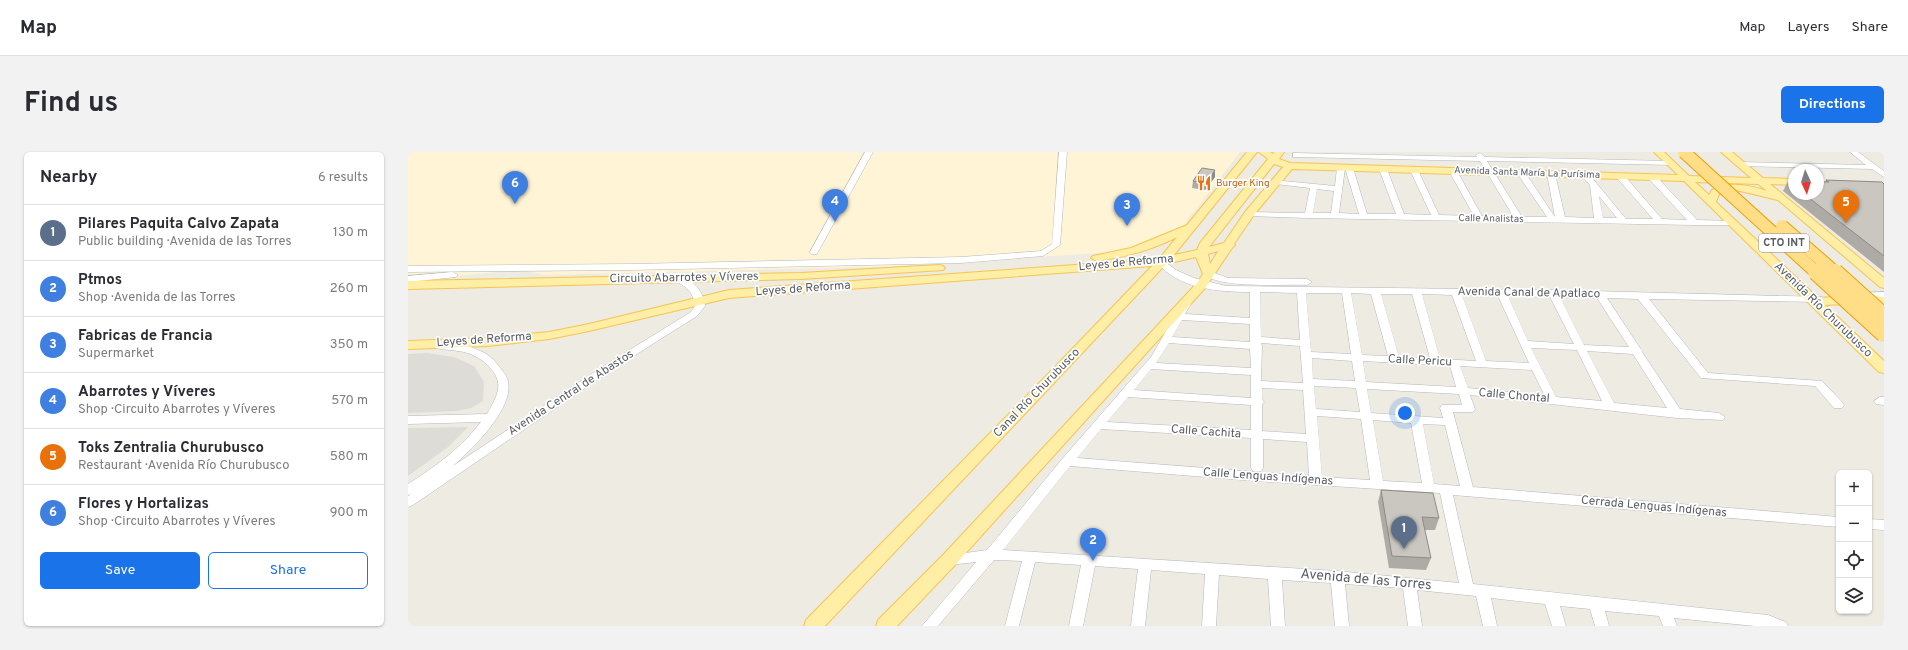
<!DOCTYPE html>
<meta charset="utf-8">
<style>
:root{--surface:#fff;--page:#f2f2f3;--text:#2b2b33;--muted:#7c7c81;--line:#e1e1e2;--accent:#1a73e8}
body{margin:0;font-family:Overpass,sans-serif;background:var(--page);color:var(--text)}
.controls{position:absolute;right:12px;bottom:12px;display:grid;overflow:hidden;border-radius:6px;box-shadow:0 1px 3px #0004}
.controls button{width:36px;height:36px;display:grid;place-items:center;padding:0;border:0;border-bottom:1px solid var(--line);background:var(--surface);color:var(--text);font:20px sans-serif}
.compass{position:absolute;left:1380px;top:12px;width:36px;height:36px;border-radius:50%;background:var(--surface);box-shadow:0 1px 3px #0004;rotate:176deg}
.you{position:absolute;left:997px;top:261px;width:14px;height:14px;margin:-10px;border:3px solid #fff;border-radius:50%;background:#1a73e8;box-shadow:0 0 0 6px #1a73e833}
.badge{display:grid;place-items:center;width:26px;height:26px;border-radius:50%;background:var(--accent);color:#fff;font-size:13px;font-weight:700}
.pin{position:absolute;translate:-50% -33px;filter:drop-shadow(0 1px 2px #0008)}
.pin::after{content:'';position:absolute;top:21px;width:14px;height:12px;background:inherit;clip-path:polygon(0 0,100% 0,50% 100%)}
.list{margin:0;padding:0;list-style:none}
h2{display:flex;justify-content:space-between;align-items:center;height:52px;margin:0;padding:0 16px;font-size:17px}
h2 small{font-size:13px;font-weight:400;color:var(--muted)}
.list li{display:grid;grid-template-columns:26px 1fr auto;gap:12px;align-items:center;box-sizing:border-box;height:56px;padding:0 16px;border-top:1px solid var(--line)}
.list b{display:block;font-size:15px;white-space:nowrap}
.list p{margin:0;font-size:13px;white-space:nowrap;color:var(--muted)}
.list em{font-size:13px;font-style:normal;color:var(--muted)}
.actions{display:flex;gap:8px;padding:12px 16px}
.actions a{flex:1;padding:9px 0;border:1px solid var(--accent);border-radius:6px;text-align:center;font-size:14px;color:var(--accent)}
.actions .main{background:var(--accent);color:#fff}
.icon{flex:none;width:22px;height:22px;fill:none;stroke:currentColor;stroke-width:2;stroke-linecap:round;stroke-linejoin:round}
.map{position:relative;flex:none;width:1476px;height:474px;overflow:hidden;border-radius:6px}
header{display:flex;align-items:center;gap:24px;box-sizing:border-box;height:56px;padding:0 20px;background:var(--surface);border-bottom:1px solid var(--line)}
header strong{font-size:19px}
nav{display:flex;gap:22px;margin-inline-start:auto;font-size:14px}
.intro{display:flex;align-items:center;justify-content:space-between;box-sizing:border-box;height:96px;padding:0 24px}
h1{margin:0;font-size:28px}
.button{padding:10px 18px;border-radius:6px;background:var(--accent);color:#fff;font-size:14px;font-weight:700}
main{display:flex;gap:24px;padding:0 24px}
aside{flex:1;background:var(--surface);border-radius:6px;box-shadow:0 1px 3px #0004}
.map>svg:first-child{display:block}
.commercial{fill:#fff4d5}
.industrial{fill:#dedcd6}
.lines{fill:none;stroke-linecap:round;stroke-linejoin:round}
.minor-casing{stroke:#b4b8bd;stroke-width:1}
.major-casing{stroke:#f6c453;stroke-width:2}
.minor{fill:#fff;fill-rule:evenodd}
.major{fill:#ffeea5;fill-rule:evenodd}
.highway-bridge-far1-casing{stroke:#ef9f00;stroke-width:14;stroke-linecap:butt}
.highway-bridge-casing{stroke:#ef9f00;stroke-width:18;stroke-linecap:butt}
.highway-bridge-far1{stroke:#ffde87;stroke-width:12}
.highway-bridge{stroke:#ffde87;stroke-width:16}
.wall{fill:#aeaba6}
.shaded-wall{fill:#8d8b87}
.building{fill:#cac7c1;stroke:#8d8b87}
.labels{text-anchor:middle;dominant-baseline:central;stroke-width:3.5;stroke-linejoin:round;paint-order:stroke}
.far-street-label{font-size:10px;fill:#5a5e63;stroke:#fff}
.far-food-label{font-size:10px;fill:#c56008;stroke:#fff;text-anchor:start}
.shield{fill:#fff;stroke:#8c8e92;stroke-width:1}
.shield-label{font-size:11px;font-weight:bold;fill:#5a5e63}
.street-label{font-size:12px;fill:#5a5e63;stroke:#fff}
.near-street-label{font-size:14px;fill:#5a5e63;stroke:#fff}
</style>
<header>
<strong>Map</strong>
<nav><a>Map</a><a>Layers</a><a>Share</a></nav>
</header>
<div class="intro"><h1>Find us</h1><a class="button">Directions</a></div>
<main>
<aside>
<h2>Nearby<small>6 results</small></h2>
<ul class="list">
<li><span class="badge" style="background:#5c6f8a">1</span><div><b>Pilares Paquita Calvo Zapata</b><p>Public building · Avenida de las Torres</p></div><em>130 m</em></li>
<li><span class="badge" style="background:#3f7fe0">2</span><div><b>Ptmos</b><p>Shop · Avenida de las Torres</p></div><em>260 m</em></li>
<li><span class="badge" style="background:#3f7fe0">3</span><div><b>Fabricas de Francia</b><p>Supermarket</p></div><em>350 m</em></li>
<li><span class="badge" style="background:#3f7fe0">4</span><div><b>Abarrotes y Víveres</b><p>Shop · Circuito Abarrotes y Víveres</p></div><em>570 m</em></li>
<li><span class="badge" style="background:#e8710a">5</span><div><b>Toks Zentralia Churubusco</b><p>Restaurant · Avenida Río Churubusco</p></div><em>580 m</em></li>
<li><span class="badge" style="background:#3f7fe0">6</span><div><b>Flores y Hortalizas</b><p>Shop · Circuito Abarrotes y Víveres</p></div><em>900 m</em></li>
</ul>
<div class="actions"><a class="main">Save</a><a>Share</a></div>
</aside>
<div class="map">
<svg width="1476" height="474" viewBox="0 0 1476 474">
<rect width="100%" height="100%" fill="#eeebe2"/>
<!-- commercial -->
<polygon class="commercial" points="0,0 832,0 775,74 744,90 705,100 493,114 136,123 114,118 0,128 4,122 0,122"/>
<!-- industrial -->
<g class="industrial">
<polygon points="19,201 46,205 66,214 76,230 75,249 63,256 49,259 0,261 0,202"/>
<polygon points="60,275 40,295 0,324 0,276"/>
</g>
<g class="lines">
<!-- minor casing -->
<g class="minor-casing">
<g id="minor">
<polygon points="457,0 465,0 410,100 409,102 403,102 402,100"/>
<polygon points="651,0 659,0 652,93 635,104 553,111 223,118 0,120 0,114 223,112 553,105 633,99 644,92"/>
<polygon points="1442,0 1450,0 1476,19 1476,25 1464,17 1332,14 1328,12 1332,10 1458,13"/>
<path d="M885 1 1069 5 1068 3 1072 1 1077 5 1262 9H1265V13L1079 9 1114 65H1139L1109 21 1113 19H1116L1147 65 1139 22 1143 20 1147 22 1157 65 1186 66 1182 33 1173 23 1177 21H1180L1218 67H1245L1209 26 1208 24 1212 22H1215L1254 67 1279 68 1241 27V23H1247L1289 68 1325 69 1329 71 1325 73H1287L900 66 838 64V60H841L897 61 902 36 868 32 864 30 865 28 927 34 929 16 933 14 937 16 931 61 951 62 937 16 941 14 945 16 959 62H988L971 17 975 15 979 17 996 62 1023 63 1002 18 1006 16 1010 18 1031 63 1066 64 1041 19 1045 17 1049 19 1074 64H1105L1072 9 888 5H885ZM909 37 926 39 923 61H905ZM1191 44 1209 66H1195Z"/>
<path d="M753 107 768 118 786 126 818 134 1145 138 1414 145 1416 147 1414 149 1411 150 1241 147 1300 221 1414 229 1434 250 1436 253 1434 256H1426L1407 234 1293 226 1230 147 1199 146 1232 196 1235 199 1234 200 1272 257 1311 261 1317 265 1315 268 1269 266 1062 243 1067 257 1065 260H1045L1065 335 1431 365V375L1045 343 1065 432 1360 463 1378 470 1380 474H1347L1266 466 1269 474H1255L1251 464 1197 459 1201 474H1187L1182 457 1152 454 1158 474H1144L1137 452 1083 446 1089 474H1075L1068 444 1009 438 1014 474H1000L995 436 937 432 941 474H927L923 431 874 428 877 474H863L860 427 811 423 808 474H794L797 422 743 418 737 474H723L730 417 687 414 675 474H661L673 413 627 410 611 474H597L614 409 586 408 530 474H514L568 410 541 413 536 412 534 408 536 404 579 398 655 306 743 205 776 148H782L784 150 777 162 842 166V140C812 140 769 137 749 110ZM852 140 889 141 892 188 853 185ZM898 141H934L943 202 903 200ZM943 141 963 142 980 204 954 203ZM973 142H1004L1022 206 991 205ZM1014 142 1044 143 1068 209 1032 207ZM1054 143 1090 144 1121 211 1078 209ZM1100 144 1142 145 1166 192 1120 189ZM1152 145 1189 146 1221 195 1176 193ZM774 168 842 172V190L764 185ZM761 191 842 197 843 216 748 211ZM853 191 892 194 895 231 853 229 854 194ZM1123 196 1169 198 1194 249 1148 245ZM1179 199 1225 202 1259 256 1206 251ZM904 206 944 209 947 229 905 227ZM955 209 1042 214 1048 235 958 230ZM1052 214 1124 218 1137 244 1060 236ZM743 217 843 223V246L726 238ZM906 234 948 236 952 260 908 257ZM854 236 895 238 898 282 854 279V253L856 250 854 247ZM959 237 1051 242 1054 253H1034L1032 256 1035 266 963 261ZM720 245 843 253V278L699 270ZM909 264 953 267 962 328 914 325ZM965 268 1003 271 1014 331 975 329ZM1015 272 1037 273 1052 334 1026 332ZM693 277 843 286V316L845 319H853L855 316V287L899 290 901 324 669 306ZM662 314 848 329 1032 341 1051 431 929 419 595 398Z"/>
<path d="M801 119 820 126 899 127 904 130 899 133C878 132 810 137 796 122Z"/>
<polygon points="45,120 50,123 48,125 0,130 0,124"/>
<path d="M268 123C284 127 295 137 297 154L289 164 202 219 5 353 0 355V344L3 342 0 343V332C27 315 53 296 73 270L0 272V264L79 262C84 253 92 241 90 230 87 215 69 203 56 200 46 198 37 198 27 196L26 194 27 192C41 188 60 193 72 199 81 202 87 209 93 217 95 220 100 225 100 230 106 257 63 298 45 314L194 215 283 160 287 154C285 139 278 134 265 128L263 126 265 124Z"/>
<polygon points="1476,140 1476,146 1450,147 1445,144 1450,141"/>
<polygon points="1472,245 1476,245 1476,253 1468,252 1466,249"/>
<polygon points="1461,367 1476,368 1476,378 1461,377"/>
</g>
</g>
<!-- major casing -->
<g class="major-casing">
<g id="major">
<path d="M839 0H849L766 103 789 98 792 91 860 7 851 0H862L865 2 866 0H876L871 7 882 11 1270 23 1246 0H1256L1281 24 1343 26 1313 0H1324L1355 26 1386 27V33L1362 32 1476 126V136L1472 135 1370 48 1328 38H1320L1311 42 1308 50 1410 146 1458 143 1476 145V153L1458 151 1417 153 1476 209V221L1471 220 1276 29 884 17 845 64 826 92 827 93 824 96 797 136 547 413 489 474H468L470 468 535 403 789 131 795 122 788 105 758 112 417 474H396L398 468 644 218 744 114 321 146 181 179 141 187 80 194 0 197V189L80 186 141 180 181 172 321 138 751 107 769 85C744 98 717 105 689 109L683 106 685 104 723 96 779 73ZM866 12 875 15 837 60 816 91 801 95ZM1287 30 1350 32 1359 39C1341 33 1321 29 1304 38L1301 43ZM810 99 802 112 800 102Z"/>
<polygon points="531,113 535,114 537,116 535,118 393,127 0,137 0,129 393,121"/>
</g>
</g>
<!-- minor -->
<use href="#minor" class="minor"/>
<!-- major -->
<use href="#major" class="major"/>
<!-- highway-bridge-far1 casing -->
<g class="highway-bridge-far1-casing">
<g id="highway-bridge-far1">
<polyline points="1276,0 1409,121"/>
<polyline points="1374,74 1428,121"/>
</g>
</g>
<!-- highway-bridge casing -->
<g class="highway-bridge-casing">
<g id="highway-bridge">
<polyline points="1408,120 1476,182"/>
<polyline points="1427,120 1476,164"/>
</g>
</g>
<!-- highway-bridge-far1 -->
<use href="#highway-bridge-far1" class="highway-bridge-far1"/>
<!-- highway-bridge -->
<use href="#highway-bridge" class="highway-bridge"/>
</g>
<!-- wall -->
<g class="wall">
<polygon points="807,25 797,38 784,36 785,29"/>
<polygon points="1418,28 1476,32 1476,120 1375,39 1380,29 1386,29 1386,42 1410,42"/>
<polygon points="973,338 1031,366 1027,378 1016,378 1023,406 1018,418 981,416 970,350"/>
</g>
<!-- shaded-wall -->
<polygon class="shaded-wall" points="807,18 807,25 797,38 798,31"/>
<!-- building -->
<g class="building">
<polygon points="794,16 807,18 798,31 785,29"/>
<polygon points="1418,28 1474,30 1476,32 1476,104 1396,42 1410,42 1410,30 1421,30"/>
<polygon points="1380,29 1386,29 1386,34"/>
<polygon points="973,338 1025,341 1031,366 1014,365 1023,406 984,404"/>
</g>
<!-- icons -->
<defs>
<g id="restaurant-bare" transform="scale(1.2)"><path d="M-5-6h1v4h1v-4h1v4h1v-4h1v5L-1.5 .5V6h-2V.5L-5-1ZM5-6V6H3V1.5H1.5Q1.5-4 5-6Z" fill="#e8710a" stroke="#fff" stroke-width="2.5" paint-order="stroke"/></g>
</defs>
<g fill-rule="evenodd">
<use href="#restaurant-bare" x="796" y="31"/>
</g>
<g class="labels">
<!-- far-street labels -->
<g class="far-street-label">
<text transform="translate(1119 21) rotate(2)">Avenida Santa María La Purísima</text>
<text transform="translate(1083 67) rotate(1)">Calle Analistas</text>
</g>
<!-- far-food labels -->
<g class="far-food-label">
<text x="808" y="31">Burger King</text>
</g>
<!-- shield labels -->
<rect class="shield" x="1351" y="82" width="50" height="18" rx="3"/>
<g class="shield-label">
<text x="1376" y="91">CTO INT</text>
</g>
<!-- street labels -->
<g class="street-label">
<text transform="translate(718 111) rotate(-5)">Leyes de Reforma</text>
<text transform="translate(276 126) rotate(-1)">Circuito Abarrotes y Víveres</text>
<text transform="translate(395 137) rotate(-4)">Leyes de Reforma</text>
<text transform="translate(1121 141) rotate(1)">Avenida Canal de Apatlaco</text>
<text transform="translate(1415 158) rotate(44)">Avenida Río Churubusco</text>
<text transform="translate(76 188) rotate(-4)">Leyes de Reforma</text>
<text transform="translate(1012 209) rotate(3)">Calle Pericu</text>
<text transform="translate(163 241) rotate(-33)">Avenida Central de Abastos</text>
<text transform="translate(629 241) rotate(-46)">Canal Río Churubusco</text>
<text transform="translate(1106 244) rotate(5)">Calle Chontal</text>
<text transform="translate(798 280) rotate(4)">Calle Cachita</text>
<text transform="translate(860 325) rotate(4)">Calle Lenguas Indígenas</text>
<text transform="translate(1246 355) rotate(5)">Cerrada Lenguas Indígenas</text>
</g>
<!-- near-street labels -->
<g class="near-street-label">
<text transform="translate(958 428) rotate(5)">Avenida de las Torres</text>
</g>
</g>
</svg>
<div class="controls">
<button>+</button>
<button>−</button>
<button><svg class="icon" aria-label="locate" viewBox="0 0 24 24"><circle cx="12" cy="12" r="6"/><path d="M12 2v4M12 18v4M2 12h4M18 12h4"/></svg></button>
<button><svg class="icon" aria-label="layers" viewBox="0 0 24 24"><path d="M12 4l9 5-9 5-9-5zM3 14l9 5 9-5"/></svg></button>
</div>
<svg class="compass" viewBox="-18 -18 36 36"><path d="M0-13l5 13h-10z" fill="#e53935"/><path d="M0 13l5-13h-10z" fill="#7c7c81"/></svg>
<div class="you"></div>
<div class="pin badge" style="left:996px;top:397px;background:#5c6f8a">1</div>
<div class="pin badge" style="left:685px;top:409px;background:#3f7fe0">2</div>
<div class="pin badge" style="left:719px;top:74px;background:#3f7fe0">3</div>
<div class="pin badge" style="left:427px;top:70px;background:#3f7fe0">4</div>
<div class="pin badge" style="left:1438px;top:71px;background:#e8710a">5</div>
<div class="pin badge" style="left:107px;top:52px;background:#3f7fe0">6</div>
</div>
</main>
